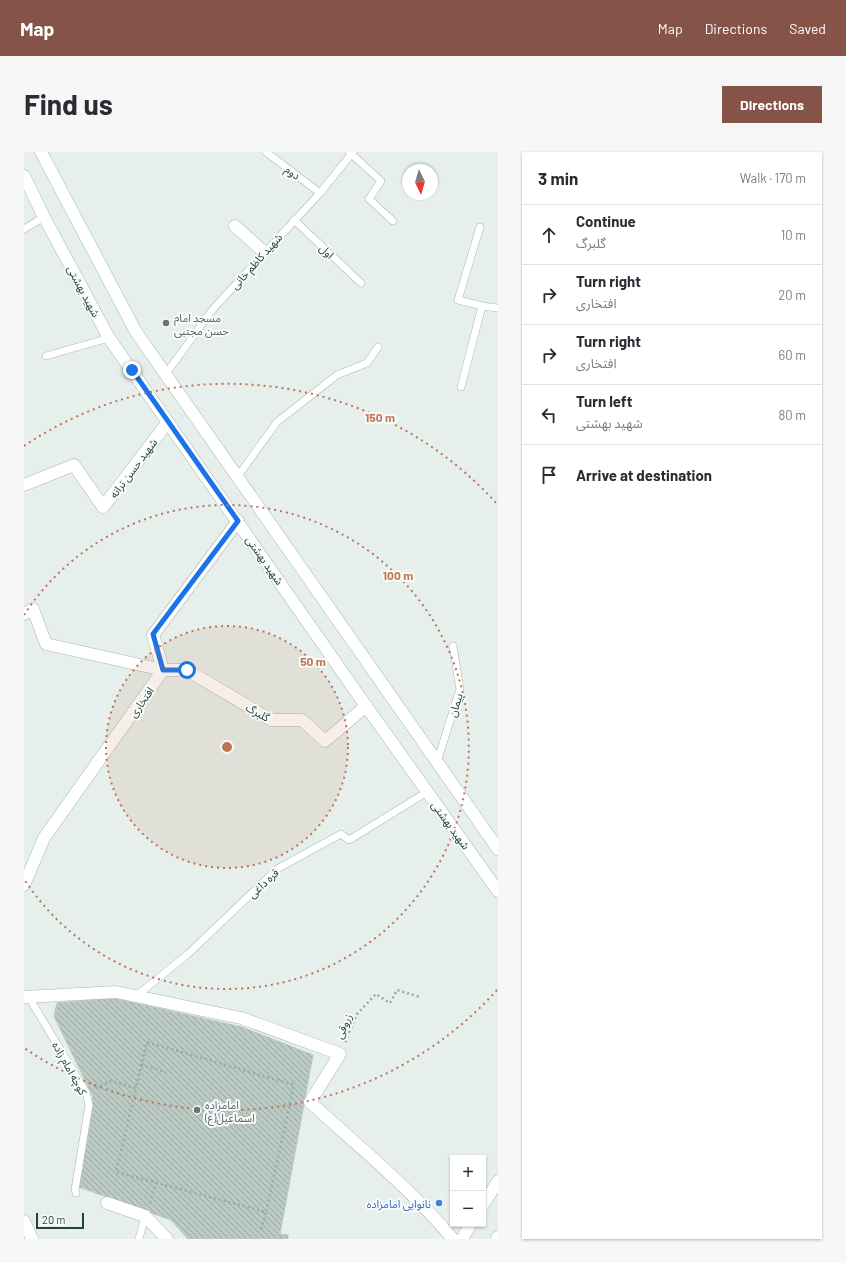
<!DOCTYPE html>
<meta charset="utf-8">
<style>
:root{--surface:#fff;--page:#f7f7f7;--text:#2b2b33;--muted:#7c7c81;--line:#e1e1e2;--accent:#855347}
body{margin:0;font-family:Barlow,"Noto Sans Arabic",sans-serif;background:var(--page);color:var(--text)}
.controls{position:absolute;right:12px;bottom:12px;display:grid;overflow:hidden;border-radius:0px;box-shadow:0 1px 3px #0004}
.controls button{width:36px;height:36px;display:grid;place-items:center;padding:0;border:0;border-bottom:1px solid var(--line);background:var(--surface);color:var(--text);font:20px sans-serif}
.compass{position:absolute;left:378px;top:12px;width:36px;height:36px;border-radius:50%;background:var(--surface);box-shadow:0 1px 3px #0004;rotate:175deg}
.scale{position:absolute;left:12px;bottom:10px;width:48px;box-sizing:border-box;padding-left:4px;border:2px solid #24423a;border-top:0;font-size:11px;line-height:14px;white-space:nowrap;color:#24423a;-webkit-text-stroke:3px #f7fbf9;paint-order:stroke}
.stop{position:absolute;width:12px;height:12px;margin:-9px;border:3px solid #1a73e8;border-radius:50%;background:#fff}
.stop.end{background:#1a73e8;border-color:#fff;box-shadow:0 1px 4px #0008}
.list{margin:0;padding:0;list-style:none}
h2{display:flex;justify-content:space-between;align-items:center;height:52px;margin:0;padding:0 16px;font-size:17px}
h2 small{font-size:13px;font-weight:400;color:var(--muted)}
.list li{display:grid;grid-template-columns:26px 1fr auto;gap:12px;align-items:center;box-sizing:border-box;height:60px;padding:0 16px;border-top:1px solid var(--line)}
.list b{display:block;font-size:15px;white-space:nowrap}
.list p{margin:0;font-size:13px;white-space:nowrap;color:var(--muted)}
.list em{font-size:13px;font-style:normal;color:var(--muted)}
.icon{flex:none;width:22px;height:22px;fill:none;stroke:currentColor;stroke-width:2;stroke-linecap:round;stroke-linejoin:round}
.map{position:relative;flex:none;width:474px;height:1087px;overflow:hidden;border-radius:0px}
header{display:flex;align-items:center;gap:24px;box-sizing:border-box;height:56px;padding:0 20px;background:var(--accent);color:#fff}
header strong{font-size:19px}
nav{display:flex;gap:22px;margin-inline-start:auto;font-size:14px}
.intro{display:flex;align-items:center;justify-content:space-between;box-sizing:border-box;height:96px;padding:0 24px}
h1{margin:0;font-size:28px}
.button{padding:10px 18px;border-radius:0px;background:var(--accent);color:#fff;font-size:14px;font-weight:700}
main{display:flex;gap:24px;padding:0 24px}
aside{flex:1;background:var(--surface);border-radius:0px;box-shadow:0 1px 3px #0004}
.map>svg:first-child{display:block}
.building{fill:url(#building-back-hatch);stroke:#b8c9c2}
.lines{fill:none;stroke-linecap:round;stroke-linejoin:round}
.lane-casing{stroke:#a8b8b2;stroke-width:8}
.street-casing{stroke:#a8b8b2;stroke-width:13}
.secondary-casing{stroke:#a4bbb3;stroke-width:13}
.path{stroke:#86b3a5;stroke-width:2.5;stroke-dasharray:2 3;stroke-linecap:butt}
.lane{stroke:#fff;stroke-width:7}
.street{stroke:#fff;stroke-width:12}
.secondary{stroke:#fff;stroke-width:12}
.route{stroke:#1a73e8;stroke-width:5}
.ring{fill:none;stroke:#c07456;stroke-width:2;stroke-dasharray:2 4}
.worship-dot{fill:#6b7280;stroke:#f7fbf9;stroke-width:1.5}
.shop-dot{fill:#3f7fe0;stroke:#f7fbf9;stroke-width:1.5}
.labels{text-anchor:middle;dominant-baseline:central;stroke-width:4;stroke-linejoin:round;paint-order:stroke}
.street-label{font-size:11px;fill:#24423a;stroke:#f7fbf9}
.worship-label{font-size:11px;fill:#5b616d;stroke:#f7fbf9;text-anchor:start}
.shop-label{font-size:11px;fill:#366cbe;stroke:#f7fbf9;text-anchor:end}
.centre{fill:#c07456;stroke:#f7fbf9;stroke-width:2}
.ring-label{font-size:12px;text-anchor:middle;font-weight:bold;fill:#c07456;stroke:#f7fbf9;stroke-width:4;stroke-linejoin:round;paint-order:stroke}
</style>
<header>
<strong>Map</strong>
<nav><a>Map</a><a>Directions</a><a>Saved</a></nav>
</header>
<div class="intro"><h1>Find us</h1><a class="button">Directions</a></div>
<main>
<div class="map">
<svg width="474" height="1087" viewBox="0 0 474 1087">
<defs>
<pattern id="building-back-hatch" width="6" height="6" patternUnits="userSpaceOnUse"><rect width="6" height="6" fill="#bbcac4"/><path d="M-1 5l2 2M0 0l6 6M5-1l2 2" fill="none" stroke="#98a6a0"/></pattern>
</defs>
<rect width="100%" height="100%" fill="#e6efeb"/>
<!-- building -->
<polygon class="building" points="89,846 218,875 289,903 256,1082 264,1083 264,1087 164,1087 147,1068 55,1035 66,971 69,945 30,864 33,851"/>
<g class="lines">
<!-- lane casing -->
<g class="lane-casing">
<g id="lane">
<polyline points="242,0 296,41"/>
<polyline points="325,0 357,29 345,47 369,69"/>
<polyline points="270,68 337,131"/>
<polyline points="456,75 434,148 458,154 474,156"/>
<polyline points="0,77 20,65"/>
<polyline points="22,204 85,186"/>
<polyline points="141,223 189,157 296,41 329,0"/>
<polyline points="437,235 458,154"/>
<polyline points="214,324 253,270 313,223 343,211 354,195"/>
<polyline points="413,610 436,537 429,494"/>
<polyline points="4,844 62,940 65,953 51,1038 52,1041"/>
<polyline points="111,845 164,802 253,717 317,682 325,688 403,640"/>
<polyline points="115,1087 121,1064"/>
</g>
</g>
<!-- street casing -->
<g class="street-casing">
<g id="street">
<polyline points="211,74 240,100"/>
<polyline points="0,333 50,313 79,355 144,270"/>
<polyline points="0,462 9,457 22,492 139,518 163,518 247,568 278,568 301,589 342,554"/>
<polyline points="0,733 20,686 139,518 129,483 214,369"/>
<path d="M0 845 92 840 217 866 316 902 286 950C334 994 387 1037 429 1087"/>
<polyline points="83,1051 121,1064 143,1087"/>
<polyline points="459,1053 474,1029"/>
<polyline points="0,1069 8,1087"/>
<polyline points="438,1087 447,1072"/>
<polyline points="473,1087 474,1085"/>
</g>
</g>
<!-- secondary casing -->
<g class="secondary-casing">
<g id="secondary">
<polyline points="17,0 112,180 474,697"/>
<polyline points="0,24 20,65 85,186 342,554 474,739"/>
</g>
</g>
<!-- path -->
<g class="path">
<polyline points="321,890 333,862 352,842 366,851 373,838 396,845"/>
<polyline points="117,913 142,920"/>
<polyline points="72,936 87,929 112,936 92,1020 242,1060 270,933 123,890 112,936"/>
<polyline points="126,1051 132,1031"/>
<polyline points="237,1077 242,1060"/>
</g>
<!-- lane -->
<use href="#lane" class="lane"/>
<!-- street -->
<use href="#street" class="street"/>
<!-- secondary -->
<use href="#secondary" class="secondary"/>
</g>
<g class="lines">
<!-- route -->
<polyline class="route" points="108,218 214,369 129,482 139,518 163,518"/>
</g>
<!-- distance rings -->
<circle cx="203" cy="595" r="121" fill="#c07456" fill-opacity=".12"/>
<g class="ring">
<circle cx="203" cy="595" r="121"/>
<path d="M0 463A242 242 0 1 1 0 727"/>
<path d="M473 838A363 363 0 0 1 0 896M0 294A363 363 0 0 1 473 352"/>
</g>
<!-- markers -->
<g class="worship-dot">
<circle cx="142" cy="171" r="4"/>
<circle cx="173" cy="958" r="4"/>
</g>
<circle class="shop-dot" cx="415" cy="1051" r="4"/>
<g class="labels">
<!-- street labels -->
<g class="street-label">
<text transform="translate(269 20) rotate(37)">دوم</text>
<text transform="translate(303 99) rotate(43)">اول</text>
<text transform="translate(232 109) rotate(-48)">شهید کاظم خانی</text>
<text transform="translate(60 139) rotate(62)">شهید بهشتی</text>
<text transform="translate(109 316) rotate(-53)">شهید حسن ترانه</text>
<text transform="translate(241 408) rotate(55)">شهید بهشتی</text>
<text transform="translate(117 550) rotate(-55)">افتخاری</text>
<text transform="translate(431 553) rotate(-73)">پیمان</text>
<text transform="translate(234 560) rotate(29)">گلبرگ</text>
<text transform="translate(427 673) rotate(54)">شهید بهشتی</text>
<text transform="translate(239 731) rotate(-43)">قره داغی</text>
<text transform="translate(319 874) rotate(-67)">زروقی</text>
<text transform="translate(46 916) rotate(61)">کوچه امام زاده</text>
</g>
<!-- worship labels -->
<g class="worship-label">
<text x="150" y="165">مسجد امام<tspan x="150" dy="13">حسن مجتبی</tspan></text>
<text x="181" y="952">امامزاده<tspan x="181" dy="13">اسماعیل(ع)</tspan></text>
</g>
<!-- shop labels -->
<g class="shop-label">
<text x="407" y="1051">نانوایی امامزاده</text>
</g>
</g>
<circle cx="203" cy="595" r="6" class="centre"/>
<g class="ring-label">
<text x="356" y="270">150 m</text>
<text x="374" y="428">100 m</text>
<text x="289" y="514">50 m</text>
</g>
</svg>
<div class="controls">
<button>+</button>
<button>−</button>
</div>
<svg class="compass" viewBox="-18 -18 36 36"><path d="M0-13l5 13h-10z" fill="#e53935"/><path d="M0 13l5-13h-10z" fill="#7c7c81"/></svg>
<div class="scale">20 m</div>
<div class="stop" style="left:163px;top:518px"></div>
<div class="stop end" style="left:108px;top:218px"></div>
</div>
<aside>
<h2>3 min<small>Walk · 170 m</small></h2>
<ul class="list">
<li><svg class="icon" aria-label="ahead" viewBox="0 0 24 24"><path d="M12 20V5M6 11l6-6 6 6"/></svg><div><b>Continue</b><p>گلبرگ</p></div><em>10 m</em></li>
<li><svg class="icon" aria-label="right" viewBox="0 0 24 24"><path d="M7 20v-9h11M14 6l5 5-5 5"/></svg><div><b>Turn right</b><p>افتخاری</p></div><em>20 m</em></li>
<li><svg class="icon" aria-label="right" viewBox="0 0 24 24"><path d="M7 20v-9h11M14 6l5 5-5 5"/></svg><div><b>Turn right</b><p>افتخاری</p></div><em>60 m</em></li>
<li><svg class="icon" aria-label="left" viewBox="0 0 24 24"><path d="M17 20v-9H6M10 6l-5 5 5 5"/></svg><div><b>Turn left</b><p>شهید بهشتی</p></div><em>80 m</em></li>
<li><svg class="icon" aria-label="arrive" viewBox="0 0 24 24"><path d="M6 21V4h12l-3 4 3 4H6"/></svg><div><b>Arrive at destination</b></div></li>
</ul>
</aside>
</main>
